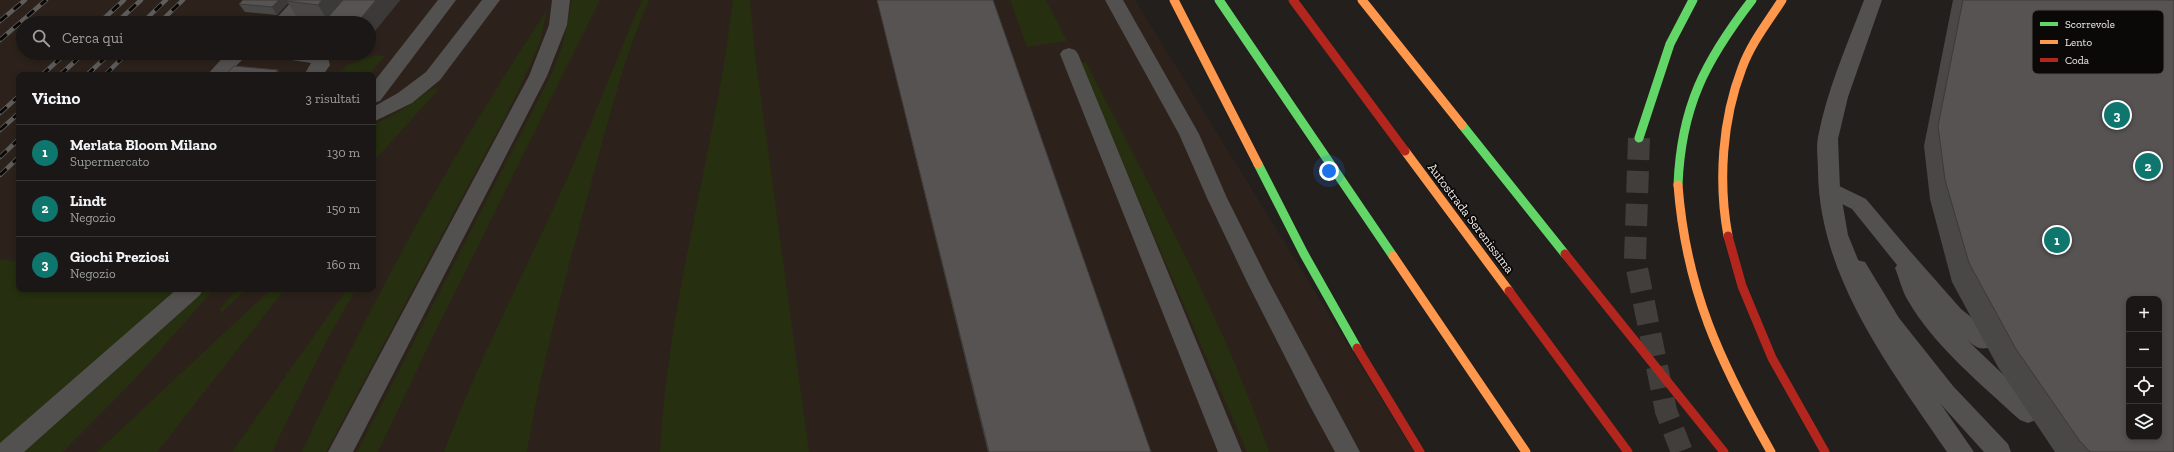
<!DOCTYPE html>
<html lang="it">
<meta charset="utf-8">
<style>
:root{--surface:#1a1716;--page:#272423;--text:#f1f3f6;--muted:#9f9fa1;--line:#383635;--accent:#0f766e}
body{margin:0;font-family:"Zilla Slab",serif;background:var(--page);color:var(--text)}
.controls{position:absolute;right:12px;bottom:12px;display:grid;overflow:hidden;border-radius:8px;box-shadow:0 2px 6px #0003}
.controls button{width:36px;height:36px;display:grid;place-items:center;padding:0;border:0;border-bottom:1px solid var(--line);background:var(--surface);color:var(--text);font:20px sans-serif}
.you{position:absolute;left:1329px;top:171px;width:14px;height:14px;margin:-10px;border:3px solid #fff;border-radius:50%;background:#1a73e8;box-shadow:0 0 0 6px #1a73e833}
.badge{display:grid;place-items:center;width:26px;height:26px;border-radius:50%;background:var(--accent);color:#fff;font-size:13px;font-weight:700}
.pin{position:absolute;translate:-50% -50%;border:2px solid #fff;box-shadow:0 1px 4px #0006}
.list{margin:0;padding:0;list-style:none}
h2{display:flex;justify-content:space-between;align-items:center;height:52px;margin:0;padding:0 16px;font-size:17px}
h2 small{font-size:13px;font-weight:400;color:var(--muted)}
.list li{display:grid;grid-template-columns:26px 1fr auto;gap:12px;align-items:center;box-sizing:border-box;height:56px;padding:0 16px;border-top:1px solid var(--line)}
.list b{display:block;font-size:15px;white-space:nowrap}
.list p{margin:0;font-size:13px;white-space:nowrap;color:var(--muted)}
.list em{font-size:13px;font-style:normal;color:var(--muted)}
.icon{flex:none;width:22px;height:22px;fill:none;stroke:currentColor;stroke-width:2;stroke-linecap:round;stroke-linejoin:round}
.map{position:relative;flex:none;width:2174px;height:452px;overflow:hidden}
.search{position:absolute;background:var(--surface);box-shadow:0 2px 6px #0003;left:16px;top:16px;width:360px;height:44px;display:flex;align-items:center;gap:10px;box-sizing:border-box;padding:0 14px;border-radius:22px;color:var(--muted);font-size:15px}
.panel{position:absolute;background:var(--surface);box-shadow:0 2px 6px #0003;left:16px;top:72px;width:360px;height:220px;border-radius:8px}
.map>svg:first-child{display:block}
.built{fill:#2c221b;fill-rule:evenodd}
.green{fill:#262f0f}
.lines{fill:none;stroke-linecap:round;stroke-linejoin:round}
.highway-tunnel{stroke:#413e3c;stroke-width:22;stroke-dasharray:22 11;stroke-linecap:butt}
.lane{fill:#535150;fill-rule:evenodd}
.street{fill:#535150;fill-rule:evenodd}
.fast{stroke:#63d668;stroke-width:9}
.slow{stroke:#ff974d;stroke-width:9}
.jam{stroke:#b3261e;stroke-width:9}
.rail-casing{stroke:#5f5d5b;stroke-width:4.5}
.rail{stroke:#0b0907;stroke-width:3;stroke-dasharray:9;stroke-linecap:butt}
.wall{fill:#4a4747}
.shaded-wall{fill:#3c3a39}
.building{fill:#565352;stroke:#3c3a39;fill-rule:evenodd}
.labels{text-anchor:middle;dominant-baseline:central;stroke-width:3.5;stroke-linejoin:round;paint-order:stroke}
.street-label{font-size:13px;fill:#f0ece9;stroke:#0b0907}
.key{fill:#0b0907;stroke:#504d4b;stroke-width:1}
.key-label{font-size:11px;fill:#f0ece9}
</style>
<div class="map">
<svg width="2174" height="452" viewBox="0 0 2174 452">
<rect width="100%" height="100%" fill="#221f1d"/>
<!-- built -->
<path class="built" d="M0 0H1135L1414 452H0ZM23 23H369V53H23ZM19 75H373V289H19Z"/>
<!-- green -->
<g class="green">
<polygon points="572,0 600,0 426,351 378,452 357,452 552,73 563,43"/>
<path d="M642 0H649C623 60 607 125 590 188 566 275 542 362 527 452H444C478 362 522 277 562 190 591 127 614 63 642 0Z"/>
<path d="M733 0H750L755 54 809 452H660C668 299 715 152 733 0Z"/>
<polygon points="1010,0 1046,0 1067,41 1027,47"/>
<path d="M547 10 540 43 514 100 326 452H302C372 299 454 150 547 10Z"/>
<polygon points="375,55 385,56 369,75 339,75 347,65"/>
<path d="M1086 62C1151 190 1222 316 1269 452H1247L1080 63Z"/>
<polygon points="433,88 439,89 373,162 373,125 400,111"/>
<polygon points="0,259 19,262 19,289 178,289 0,444"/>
<polygon points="205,289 214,289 135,379 63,452 21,452"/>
<polygon points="237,289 247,289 222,312 219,310"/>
<polygon points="271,289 285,289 157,452 97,452"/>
<polygon points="347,289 356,289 327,340 272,452 232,452"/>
</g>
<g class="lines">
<!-- highway-tunnel -->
<polyline class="highway-tunnel" points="1639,138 1635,259 1666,411 1682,452"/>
<!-- lane -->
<g class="lane">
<polygon points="293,0 312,0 291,23 272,23"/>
<polygon points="438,0 456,0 380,101 373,103 373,83"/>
<polygon points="482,0 500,0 440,80 412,103 373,122 373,107 398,93 426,72"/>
<polygon points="552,0 570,0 567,25 547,76 353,452 328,452 529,76 549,25"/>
<polygon points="1105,0 1123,0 1199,134 1227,198 1269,282 1360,452 1335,452 1310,406 1247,282 1207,198 1179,134"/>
<polygon points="1069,48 1075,50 1078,54 1242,452 1218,452 1060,54 1063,50"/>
<polygon points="227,53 249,53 227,75 207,75"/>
<polygon points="270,53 323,53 328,58 330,65 323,75 304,75 311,63 273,57"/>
<path d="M1829 181 1866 199 1909 250 1961 309 1991 333 1994 340 1991 347C1979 351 1974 346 1965 338L2036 406 2040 413 2036 420 2028 423 2020 420C1982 385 1933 345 1907 299 1902 290 1899 278 1895 268L1897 265 1852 209 1822 194 1819 189 1822 184Z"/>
<polygon points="1857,260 1865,262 1899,318 1953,386 2008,444 2011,452 1984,452 1937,400 1883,330 1849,274 1846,268 1849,262"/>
<polygon points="177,289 203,289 200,295 24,452 0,452 0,443"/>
</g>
<!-- street -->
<path class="street" d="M1864 0H1882L1848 97 1838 139 1840 189 1848 235 1870 289 1900 345 1974 452H1947C1890 368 1819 277 1818 171 1818 160 1816 148 1818 137 1827 90 1847 45 1864 0Z"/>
<!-- fast -->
<g class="fast">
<polyline points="1219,0 1393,256"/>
<polyline points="1462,125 1565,254"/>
<polyline points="1639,138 1670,44 1693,0"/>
<polyline points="1258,164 1304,254 1357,348"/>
<path d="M1678 185C1681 107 1705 61 1752 0"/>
</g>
<!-- slow -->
<g class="slow">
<polyline points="1174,0 1258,164"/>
<polyline points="1362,0 1462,125"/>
<polyline points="1405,151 1509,291"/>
<path d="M1678 185C1686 290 1720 362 1771 452"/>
<path d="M1728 236C1718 182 1722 120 1742 68 1751 43 1768 22 1782 0"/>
<polyline points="1393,256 1526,452"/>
</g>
<!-- jam -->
<g class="jam">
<polyline points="1293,0 1405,151"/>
<polyline points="1728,236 1742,286 1772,358 1825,452"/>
<polyline points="1565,254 1724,452"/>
<polyline points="1509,291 1628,452"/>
<polyline points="1357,348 1420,452"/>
</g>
<!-- rail casing -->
<g class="rail-casing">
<g id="rail">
<polyline points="0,21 25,0"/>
<polyline points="99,23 124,0"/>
<polyline points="116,23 141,0"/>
<polyline points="142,23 166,0"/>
<polyline points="159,23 183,0"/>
<polyline points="0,40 46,0"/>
<polyline points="42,75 66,53"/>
<polyline points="60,75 84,53"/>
<polyline points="87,75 110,53"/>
<polyline points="105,75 127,53"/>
<polyline points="0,113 19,96"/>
<polyline points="0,130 19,113"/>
<polyline points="0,157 19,139"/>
<polyline points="0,175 19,157"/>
</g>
</g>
<!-- rail -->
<use href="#rail" class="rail"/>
</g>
<!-- wall -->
<g class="wall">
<polygon points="243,0 400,0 369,38 369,23 324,22 298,19 288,3 277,15 245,12 239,4"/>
<polygon points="877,0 993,0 1151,452 988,452"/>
<polygon points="1953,0 2174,0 2174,452 2055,452 1998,367 1952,282 1930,199 1924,146"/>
</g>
<!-- shaded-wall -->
<g class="shaded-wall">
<polygon points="279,0 291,0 287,1 288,3 277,15 272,7"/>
<polygon points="322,0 348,0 329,22 318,5"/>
<polygon points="376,0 400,0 369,38 369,23 357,23"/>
<polygon points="278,70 281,75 274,75"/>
</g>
<!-- building -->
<g class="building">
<polygon points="243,0 279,0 272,7 239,4"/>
<polygon points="288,0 322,0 318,5 287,1"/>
<polygon points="343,0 376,0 357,23 323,23"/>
<polygon points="877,0 993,0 1151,452 989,452"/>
<path d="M1963 0H2174V452H2090L2079 440 2016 349 1969 263 1945 180 1938 126ZM2129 299H2159V437H2129Z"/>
<polygon points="234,66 278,70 274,75 225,75"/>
</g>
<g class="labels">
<!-- street labels -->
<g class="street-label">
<text transform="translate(1471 218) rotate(53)">Autostrada Serenissima</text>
</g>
</g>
<!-- legend -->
<rect x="2032" y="10" width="132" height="64" rx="6" class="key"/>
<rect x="2040" y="22" width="18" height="4" fill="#63d668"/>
<rect x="2040" y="40" width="18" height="4" fill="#ff974d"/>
<rect x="2040" y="58" width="18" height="4" fill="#b3261e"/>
<g class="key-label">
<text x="2065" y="28">Scorrevole</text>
<text x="2065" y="46">Lento</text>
<text x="2065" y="64">Coda</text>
</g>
</svg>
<div class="controls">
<button>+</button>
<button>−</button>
<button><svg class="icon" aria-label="locate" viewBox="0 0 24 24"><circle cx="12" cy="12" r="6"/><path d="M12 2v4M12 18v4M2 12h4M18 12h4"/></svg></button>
<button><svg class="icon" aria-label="layers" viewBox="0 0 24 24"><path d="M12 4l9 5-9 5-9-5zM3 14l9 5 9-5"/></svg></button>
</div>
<div class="you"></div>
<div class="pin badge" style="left:2057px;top:240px">1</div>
<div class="pin badge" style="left:2148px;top:166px">2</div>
<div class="pin badge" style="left:2117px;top:115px">3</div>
<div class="search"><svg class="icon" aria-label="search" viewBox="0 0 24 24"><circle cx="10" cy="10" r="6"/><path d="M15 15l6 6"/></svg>Cerca qui</div>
<section class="panel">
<h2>Vicino<small>3 risultati</small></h2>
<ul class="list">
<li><span class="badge">1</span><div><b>Merlata Bloom Milano</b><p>Supermercato</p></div><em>130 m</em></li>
<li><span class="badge">2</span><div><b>Lindt</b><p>Negozio</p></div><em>150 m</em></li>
<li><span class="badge">3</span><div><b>Giochi Preziosi</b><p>Negozio</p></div><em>160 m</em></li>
</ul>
</section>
</div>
